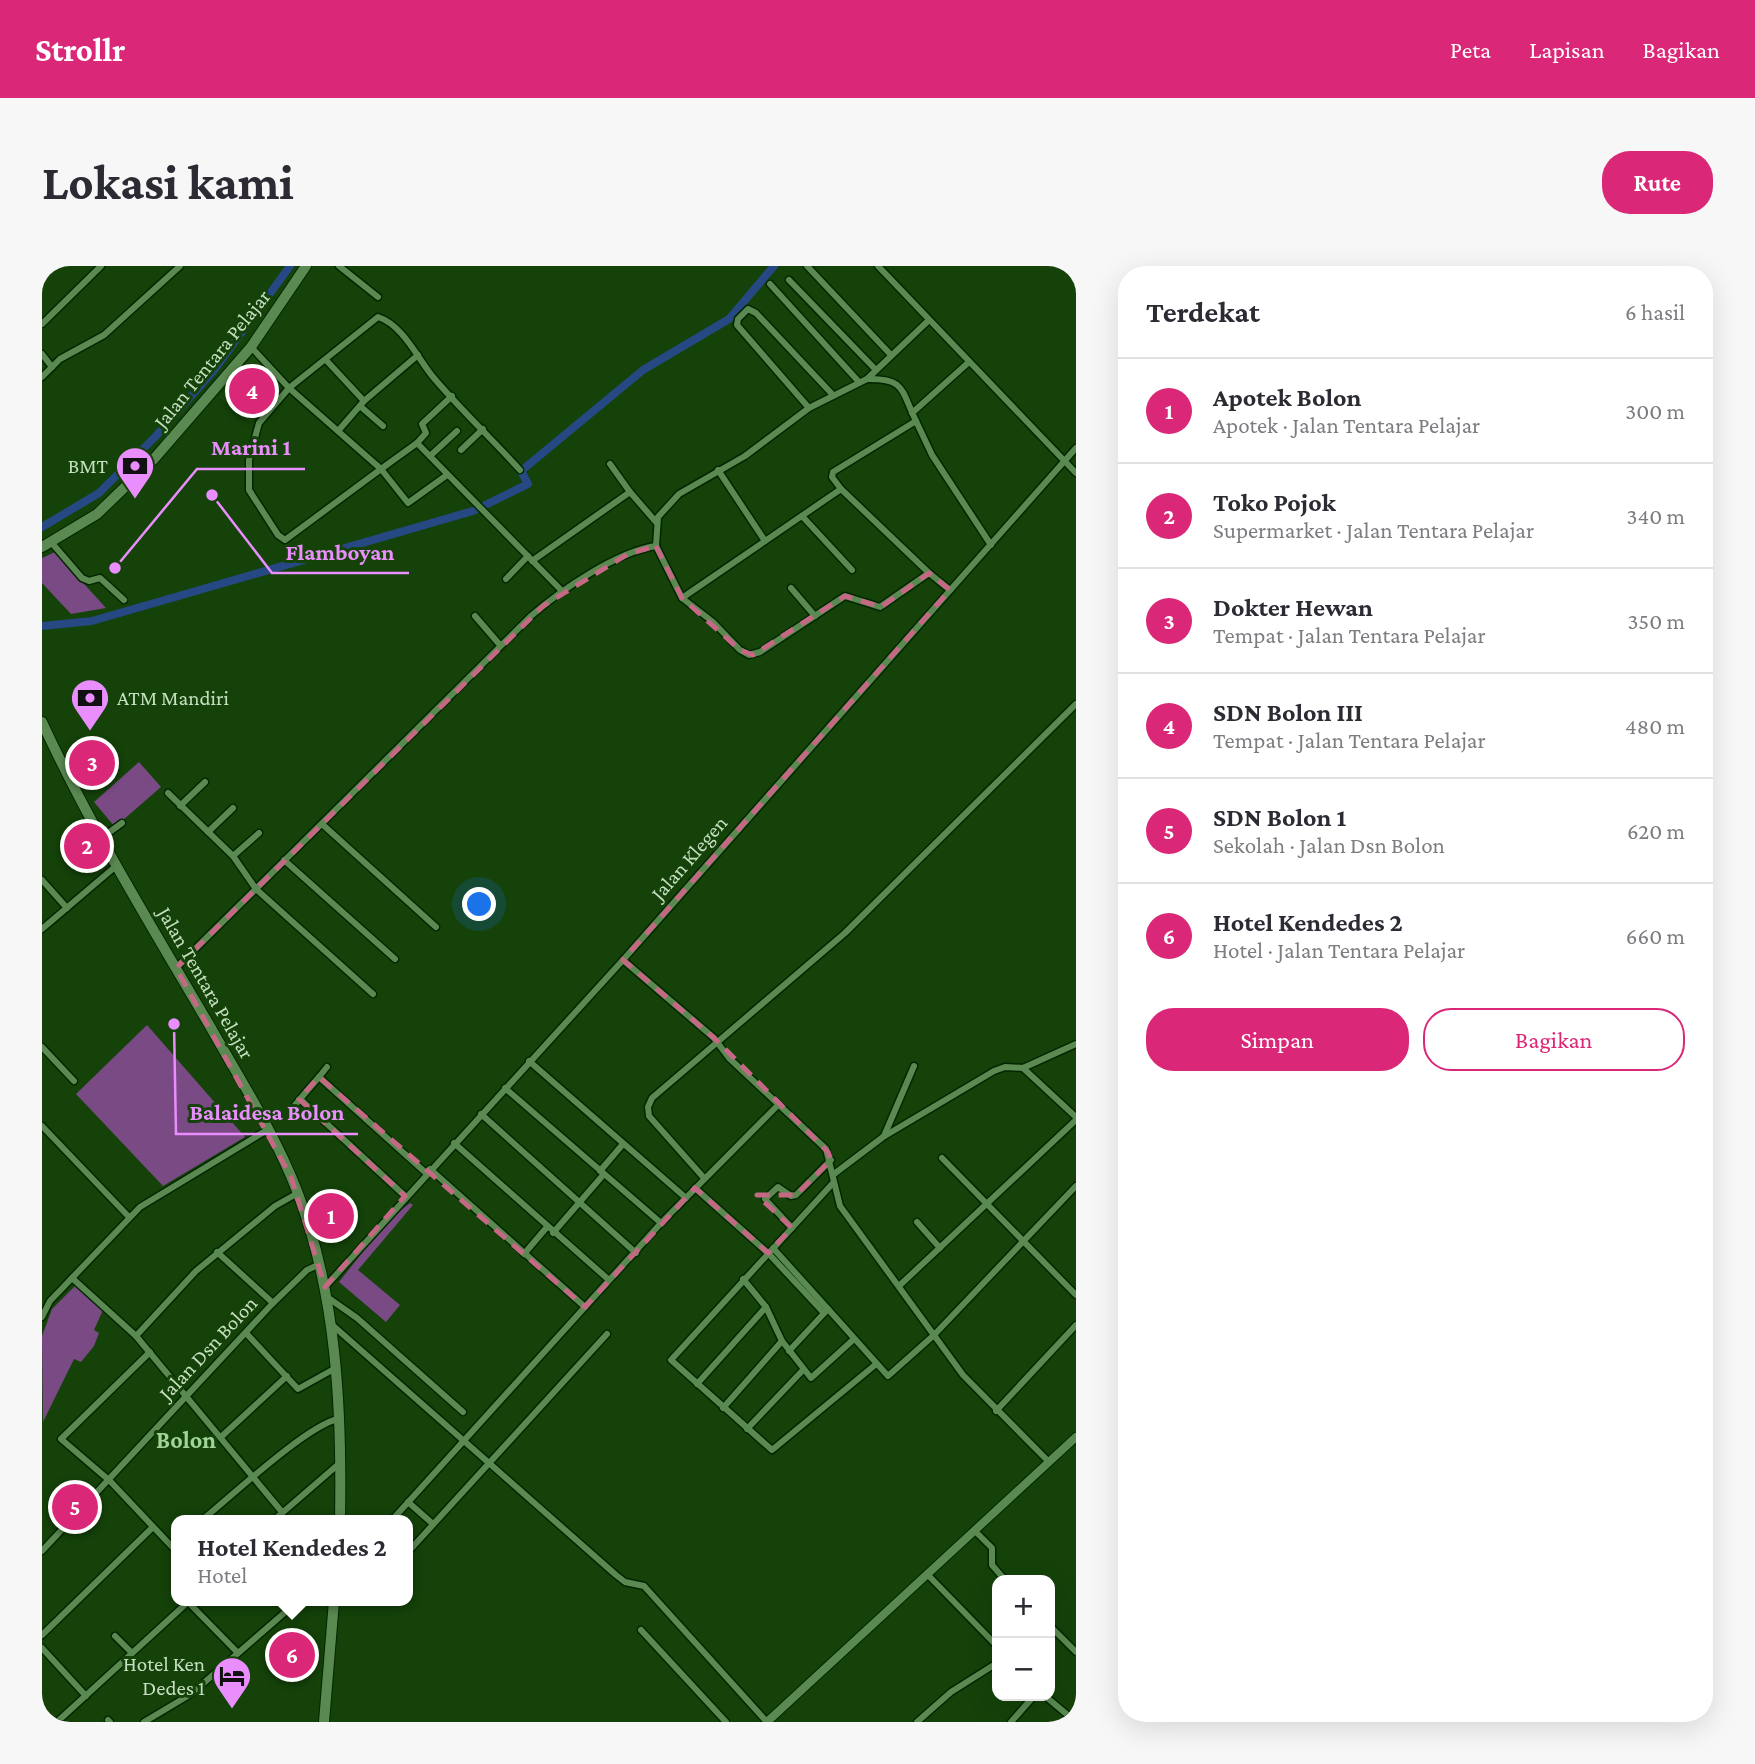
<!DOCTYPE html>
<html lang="id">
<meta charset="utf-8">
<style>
:root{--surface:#fff;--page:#f7f7f7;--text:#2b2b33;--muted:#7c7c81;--line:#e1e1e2;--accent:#db2777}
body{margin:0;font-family:"Crimson Pro",serif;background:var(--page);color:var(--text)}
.controls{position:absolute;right:21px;bottom:21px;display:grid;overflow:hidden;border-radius:14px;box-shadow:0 7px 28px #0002}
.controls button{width:63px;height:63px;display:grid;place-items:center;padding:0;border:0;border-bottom:2px solid var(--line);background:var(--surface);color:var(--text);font:35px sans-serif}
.you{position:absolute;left:438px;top:639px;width:24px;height:24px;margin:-18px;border:5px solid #fff;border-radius:50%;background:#1a73e8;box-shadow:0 0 0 10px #1a73e833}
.badge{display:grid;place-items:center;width:46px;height:46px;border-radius:50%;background:var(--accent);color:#fff;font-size:23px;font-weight:700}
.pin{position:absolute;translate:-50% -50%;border:4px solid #fff;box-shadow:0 2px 7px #0006}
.popup{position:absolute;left:129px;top:1249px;width:242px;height:91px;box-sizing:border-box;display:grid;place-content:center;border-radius:14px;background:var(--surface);filter:drop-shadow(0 2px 5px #0005);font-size:23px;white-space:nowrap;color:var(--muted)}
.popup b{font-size:26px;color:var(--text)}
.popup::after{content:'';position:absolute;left:50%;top:100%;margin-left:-14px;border:14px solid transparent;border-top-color:var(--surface)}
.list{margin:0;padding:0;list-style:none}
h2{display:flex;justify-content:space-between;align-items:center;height:91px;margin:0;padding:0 28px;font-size:30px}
h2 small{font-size:23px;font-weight:400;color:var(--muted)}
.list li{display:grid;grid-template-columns:46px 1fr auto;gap:21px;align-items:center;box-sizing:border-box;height:105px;padding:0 28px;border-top:2px solid var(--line)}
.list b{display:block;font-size:26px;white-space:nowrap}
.list p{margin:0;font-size:23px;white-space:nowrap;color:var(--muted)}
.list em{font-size:23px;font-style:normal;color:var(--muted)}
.actions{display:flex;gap:14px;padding:21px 28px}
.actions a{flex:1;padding:16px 0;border:2px solid var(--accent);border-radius:28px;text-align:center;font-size:24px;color:var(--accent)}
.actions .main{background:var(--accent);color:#fff}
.map{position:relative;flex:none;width:1034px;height:1456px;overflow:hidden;border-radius:28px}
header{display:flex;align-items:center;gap:42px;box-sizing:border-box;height:98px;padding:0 35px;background:var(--accent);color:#fff}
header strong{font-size:33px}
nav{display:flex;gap:38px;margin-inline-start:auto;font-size:24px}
.intro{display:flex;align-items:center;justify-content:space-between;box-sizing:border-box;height:168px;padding:0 42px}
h1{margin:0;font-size:49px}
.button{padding:18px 32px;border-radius:28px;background:var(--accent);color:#fff;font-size:24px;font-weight:700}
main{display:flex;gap:42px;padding:0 42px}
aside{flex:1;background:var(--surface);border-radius:28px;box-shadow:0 7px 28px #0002}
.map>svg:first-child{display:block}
.built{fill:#1a4e0e}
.green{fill:#794a83}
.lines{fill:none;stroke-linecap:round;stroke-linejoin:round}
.canal{stroke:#264883;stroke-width:8}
.minor-casing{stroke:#032600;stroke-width:9}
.tertiary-casing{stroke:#032600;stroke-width:10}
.secondary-casing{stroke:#032600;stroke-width:12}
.minor{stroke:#5a8a51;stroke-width:6}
.tertiary{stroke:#5a8a51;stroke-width:8}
.secondary{stroke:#5a8a51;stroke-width:10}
.marked{fill:none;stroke:#c46884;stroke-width:5;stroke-dasharray:14 9;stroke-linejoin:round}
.labels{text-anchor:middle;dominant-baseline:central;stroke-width:6;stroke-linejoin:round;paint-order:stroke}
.street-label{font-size:21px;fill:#c6dfc1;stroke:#144209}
.poi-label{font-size:21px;fill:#c6dfc1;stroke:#144209;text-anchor:end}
.quarter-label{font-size:24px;font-weight:bold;fill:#a2d498;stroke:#144209}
.leader{fill:none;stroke:#ea8dfd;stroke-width:2.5}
.callout-dot{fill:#ea8dfd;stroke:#144209;stroke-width:2.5}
.callout-label{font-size:23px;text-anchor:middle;font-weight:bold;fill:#ea8dfd;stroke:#144209;stroke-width:6;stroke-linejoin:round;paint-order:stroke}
</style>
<header>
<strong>Strollr</strong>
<nav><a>Peta</a><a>Lapisan</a><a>Bagikan</a></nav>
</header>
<div class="intro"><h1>Lokasi kami</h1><a class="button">Rute</a></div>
<main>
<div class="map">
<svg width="1034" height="1456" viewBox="0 0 1034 1456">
<rect width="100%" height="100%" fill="#144209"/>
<!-- built -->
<polygon class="built" points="212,88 240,117 209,156 177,131"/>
<!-- green -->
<g class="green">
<polygon points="13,286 64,342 29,348 0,317 0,292"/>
<polygon points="97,496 119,521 73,561 52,536"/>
<polygon points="105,759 203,871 121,920 34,828"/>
<polygon points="368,937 371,939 316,1004 358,1039 344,1056 297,1016 345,955"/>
<polygon points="33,1020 61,1044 52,1064 57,1067 52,1080 39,1096 32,1093 1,1156 0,1070 10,1043"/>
</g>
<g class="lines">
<!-- canal -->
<g class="canal">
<polyline points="0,261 57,227 114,170 173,103 248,0"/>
<polyline points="0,360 50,355 431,245 486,218 479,205 601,104 687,53 732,0"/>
</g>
<!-- minor casing -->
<g class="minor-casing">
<g id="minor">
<polyline points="297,0 336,31"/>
<polyline points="765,0 849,89"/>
<polyline points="836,0 1034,207"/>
<polyline points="747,14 834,104"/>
<polyline points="728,18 817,116"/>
<polyline points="0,58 59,0"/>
<polyline points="209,81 247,122 339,203 375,177 521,326"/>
<polyline points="0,88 10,101"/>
<polyline points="284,94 322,135"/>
<polyline points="0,111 18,93 62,69 138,0"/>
<polyline points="318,140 341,160"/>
<polyline points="767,142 695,59 696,53 706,43 714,47 791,129"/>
<polyline points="870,147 927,96"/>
<path d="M874 155C859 125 864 112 825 113L887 54"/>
<polyline points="296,165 322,135 376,89"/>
<polyline points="375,177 384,167 380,158 410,130"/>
<polyline points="419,184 441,163"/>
<polyline points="388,190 415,165"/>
<polyline points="568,198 588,226"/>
<polyline points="676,204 723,275"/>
<path d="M405 209 366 237 339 203 243 274 236 269 207 224V194L217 157 247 122 336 51C361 59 376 93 391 111 418 143 450 173 478 204"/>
<polyline points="799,223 790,211 791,206 874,155 890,189 949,279"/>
<polyline points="760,250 810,304"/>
<polyline points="9,276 40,312 47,315 58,312 82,334"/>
<polyline points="614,280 616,251 637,228 703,190 767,142 825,113"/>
<polyline points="490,295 588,226 614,256"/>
<polyline points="464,313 486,290"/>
<polyline points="749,322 773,350"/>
<polyline points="640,332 799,223 887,307"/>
<polyline points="433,350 458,379"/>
<polyline points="126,527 191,590 214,623 331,728"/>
<polyline points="138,540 163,516"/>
<polyline points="280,558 394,661"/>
<polyline points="166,566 191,542"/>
<polyline points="58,573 80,557"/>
<polyline points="191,590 217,567"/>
<polyline points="242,594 353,693"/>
<polyline points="0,614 25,642"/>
<polyline points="0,663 74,600"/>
<polyline points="581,694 672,772 687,792 784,883 798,940 921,1109 1007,1196"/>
<path d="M134 702 489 350C519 324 574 286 614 280L640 332 671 356 698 384 707 389 718 386 803 330 838 341 887 307 908 324"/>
<polyline points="0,781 32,815"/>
<polyline points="487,795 644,932"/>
<polyline points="981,802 1034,851"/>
<polyline points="277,811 285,801"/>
<polyline points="463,822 619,957"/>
<polyline points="249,844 258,833"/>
<polyline points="439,848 594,987"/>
<polyline points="0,860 87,951"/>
<polyline points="842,870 872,800"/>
<polyline points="412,877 567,1014"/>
<polyline points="900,892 1034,1029"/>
<polyline points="388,903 543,1041"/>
<polyline points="558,905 581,878"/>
<polyline points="792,908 841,871 952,805 963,801 981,802 1034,778"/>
<polyline points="662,912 607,850 606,841 610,832 803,667 1034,438"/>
<polyline points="791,917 629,1094 730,1184 833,1099"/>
<polyline points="653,922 726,987 782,1047"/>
<polyline points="363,930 258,833 277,811 384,907"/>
<polyline points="875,956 898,982"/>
<polyline points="750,962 723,933 736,921 749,930 754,929 789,894"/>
<polyline points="511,967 562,908"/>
<polyline points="731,982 786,1043 747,1085"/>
<polyline points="175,986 231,1037"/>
<polyline points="482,988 505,961"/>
<polyline points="30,1012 94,1070 240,1246"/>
<polyline points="701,1013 724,1041"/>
<polyline points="857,1020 1034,854"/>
<polyline points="283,1021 581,694 1034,182"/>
<polyline points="285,1031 315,1052 421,1146"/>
<polyline points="786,1043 846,1110 892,1069 1034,920"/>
<polyline points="0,1051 8,1035 98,941 225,864"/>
<polyline points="288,1057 574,1309 583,1316 602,1320 725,1456"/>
<polyline points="204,1067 256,1123 292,1103"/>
<polyline points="94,1070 154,1005 233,940 256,927"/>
<polyline points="740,1075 769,1112 812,1073"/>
<polyline points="108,1086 19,1173 68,1215 134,1285"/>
<polyline points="655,1118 724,1041 740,1075 681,1142"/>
<polyline points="954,1145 1034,1059"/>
<polyline points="705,1163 761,1104"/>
<polyline points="179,1171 245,1110"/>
<polyline points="366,1236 391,1258"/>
<path d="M160 1254C190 1230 264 1160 296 1153"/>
<polyline points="232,1254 299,1196"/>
<polyline points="350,1254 619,957 736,839"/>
<polyline points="932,1264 950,1282 950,1299 963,1314"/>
<polyline points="0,1285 231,1037 265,1004 276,999"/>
<polyline points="366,1286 565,1068"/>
<polyline points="885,1308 955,1380"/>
<polyline points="146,1336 196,1387"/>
<polyline points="1008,1360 1034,1386"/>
<polyline points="599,1364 684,1456"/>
<polyline points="0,1369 111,1261"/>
<polyline points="73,1370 90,1387"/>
<polyline points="0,1382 44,1430"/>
<polyline points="1003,1430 1034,1456"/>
<polyline points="66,1454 68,1456"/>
<polyline points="15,1456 147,1335"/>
<polyline points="102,1456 149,1428 256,1335"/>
<polyline points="875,1456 909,1426 955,1397"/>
<polyline points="969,1456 992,1430"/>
</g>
</g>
<!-- tertiary casing -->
<g class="tertiary-casing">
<polyline id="tertiary" points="725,1456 1034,1171"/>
</g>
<!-- secondary casing -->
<g class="secondary-casing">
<g id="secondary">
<polyline points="0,281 55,248 111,194 209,81 264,0"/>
<path d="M0 456C49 562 110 661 169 762 199 815 233 868 255 925 295 1028 300 1145 298 1254"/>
<polyline points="282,1456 292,1335"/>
</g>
</g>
<!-- minor -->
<use href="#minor" class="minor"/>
<!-- tertiary -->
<use href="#tertiary" class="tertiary"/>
<!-- secondary -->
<use href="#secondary" class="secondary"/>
</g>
<!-- marked area -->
<path class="marked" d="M614 280 640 332 698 384 711 389 803 330 839 341 887 307 908 324 581 694 672 772 786 886 789 894 754 929H715L750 962 726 987 653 922 543 1041 277 811 257 833 363 930 283 1021 249 911 134 702 501 340 586 288Z"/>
<!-- icons -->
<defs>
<g id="bank-pin" transform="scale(2.0125)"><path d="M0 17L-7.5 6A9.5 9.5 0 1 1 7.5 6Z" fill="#ea8dfd" stroke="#144209"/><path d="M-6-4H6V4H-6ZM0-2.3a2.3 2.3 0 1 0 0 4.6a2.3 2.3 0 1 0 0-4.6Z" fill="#111"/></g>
<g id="hotel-pin" transform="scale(2.0125)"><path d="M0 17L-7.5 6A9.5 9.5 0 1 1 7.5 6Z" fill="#ea8dfd" stroke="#144209"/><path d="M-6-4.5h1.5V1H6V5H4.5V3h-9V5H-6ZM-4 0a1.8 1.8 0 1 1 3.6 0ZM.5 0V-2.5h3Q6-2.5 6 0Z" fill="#111"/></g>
</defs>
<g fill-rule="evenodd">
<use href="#bank-pin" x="93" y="200"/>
<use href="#bank-pin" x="48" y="432"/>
<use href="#hotel-pin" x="190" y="1410"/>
</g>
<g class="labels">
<!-- street labels -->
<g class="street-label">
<text transform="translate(170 93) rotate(-51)">Jalan Tentara Pelajar</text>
<text transform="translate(647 592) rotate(-49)">Jalan Klegen</text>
<text transform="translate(164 717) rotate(60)">Jalan Tentara Pelajar</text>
<text transform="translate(166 1082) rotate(-47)">Jalan Dsn Bolon</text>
</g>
<!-- poi labels -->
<g class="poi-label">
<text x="66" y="200">BMT</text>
<text x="75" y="432" text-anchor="start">ATM Mandiri</text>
<text x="163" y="1398">Hotel Ken<tspan x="163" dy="24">Dedes 1</tspan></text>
</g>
<!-- quarter labels -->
<g class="quarter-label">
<text x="144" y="1173">Bolon</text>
</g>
</g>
<!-- callouts -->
<path class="leader" d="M73 302L155 203H263M170 229L230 307H367M132 758L134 868H316"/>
<g class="callout-dot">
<circle cx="73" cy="302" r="7"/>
<circle cx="170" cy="229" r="7"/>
<circle cx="132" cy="758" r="7"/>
</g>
<g class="callout-label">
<text x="209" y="189">Marini 1</text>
<text x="298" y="294">Flamboyan</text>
<text x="225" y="854">Balaidesa Bolon</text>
</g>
</svg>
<div class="controls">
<button>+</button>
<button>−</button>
</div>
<div class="you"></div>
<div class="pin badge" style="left:289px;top:950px">1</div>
<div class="pin badge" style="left:45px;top:580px">2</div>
<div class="pin badge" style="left:50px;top:497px">3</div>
<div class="pin badge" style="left:210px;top:125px">4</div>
<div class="pin badge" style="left:33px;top:1241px">5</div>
<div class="pin badge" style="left:250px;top:1389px">6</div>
<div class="popup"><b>Hotel Kendedes 2</b>Hotel</div>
</div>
<aside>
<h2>Terdekat<small>6 hasil</small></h2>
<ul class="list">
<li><span class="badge">1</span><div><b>Apotek Bolon</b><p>Apotek · Jalan Tentara Pelajar</p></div><em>300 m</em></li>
<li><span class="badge">2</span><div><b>Toko Pojok</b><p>Supermarket · Jalan Tentara Pelajar</p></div><em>340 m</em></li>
<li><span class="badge">3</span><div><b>Dokter Hewan</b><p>Tempat · Jalan Tentara Pelajar</p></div><em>350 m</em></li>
<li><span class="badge">4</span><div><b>SDN Bolon III</b><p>Tempat · Jalan Tentara Pelajar</p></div><em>480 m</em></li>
<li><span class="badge">5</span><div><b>SDN Bolon 1</b><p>Sekolah · Jalan Dsn Bolon</p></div><em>620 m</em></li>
<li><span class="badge">6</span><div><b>Hotel Kendedes 2</b><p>Hotel · Jalan Tentara Pelajar</p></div><em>660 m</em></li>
</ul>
<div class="actions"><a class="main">Simpan</a><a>Bagikan</a></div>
</aside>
</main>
